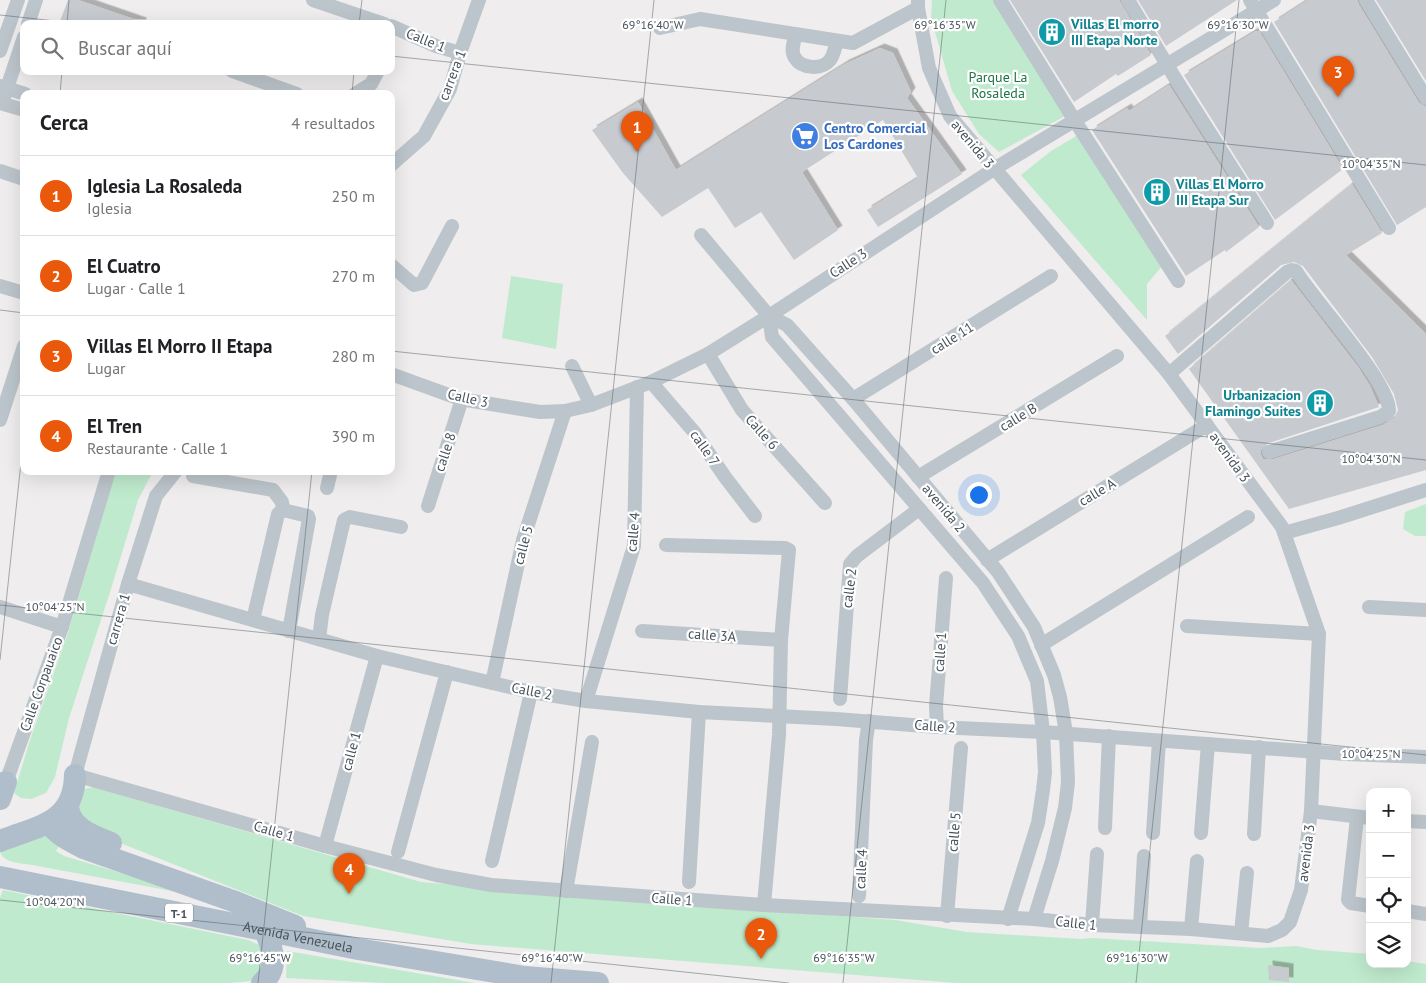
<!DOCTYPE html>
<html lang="es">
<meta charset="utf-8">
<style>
:root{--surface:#fff;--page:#f6f6f6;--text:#202124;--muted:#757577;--line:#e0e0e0;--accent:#ea580c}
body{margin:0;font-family:"PT Sans",sans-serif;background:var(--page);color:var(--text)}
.controls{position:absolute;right:15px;bottom:15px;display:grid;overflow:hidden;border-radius:10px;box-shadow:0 5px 20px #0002}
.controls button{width:45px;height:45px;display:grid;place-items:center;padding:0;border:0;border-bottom:1px solid var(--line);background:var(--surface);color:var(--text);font:25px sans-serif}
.you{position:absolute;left:978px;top:494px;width:18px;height:18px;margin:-12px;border:4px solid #fff;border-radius:50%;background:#1a73e8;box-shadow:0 0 0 8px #1a73e833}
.badge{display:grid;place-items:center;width:32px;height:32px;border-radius:50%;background:var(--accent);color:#fff;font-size:16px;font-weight:700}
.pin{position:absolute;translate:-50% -41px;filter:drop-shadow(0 1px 2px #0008)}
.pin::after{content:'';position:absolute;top:26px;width:18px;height:15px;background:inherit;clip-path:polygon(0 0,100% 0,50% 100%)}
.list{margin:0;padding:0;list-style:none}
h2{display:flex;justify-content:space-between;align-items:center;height:65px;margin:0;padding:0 20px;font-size:21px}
h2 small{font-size:16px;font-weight:400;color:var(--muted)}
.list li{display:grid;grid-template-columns:32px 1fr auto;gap:15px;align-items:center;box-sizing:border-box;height:80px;padding:0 20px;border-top:1px solid var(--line)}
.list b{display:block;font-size:19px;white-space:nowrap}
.list p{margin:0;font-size:16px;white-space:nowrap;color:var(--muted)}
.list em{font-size:16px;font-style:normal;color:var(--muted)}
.icon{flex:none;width:28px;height:28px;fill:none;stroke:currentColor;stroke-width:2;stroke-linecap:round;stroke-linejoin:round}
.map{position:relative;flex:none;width:1426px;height:983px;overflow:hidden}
.search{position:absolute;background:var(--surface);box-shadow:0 5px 20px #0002;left:20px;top:20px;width:375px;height:55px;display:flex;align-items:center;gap:12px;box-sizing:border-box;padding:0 18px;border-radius:10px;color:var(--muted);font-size:19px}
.panel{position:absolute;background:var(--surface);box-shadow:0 5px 20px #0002;left:20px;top:90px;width:375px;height:385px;border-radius:10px}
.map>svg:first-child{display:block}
.green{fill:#bfeacd}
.building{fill:#c7cacf;filter:url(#shadow)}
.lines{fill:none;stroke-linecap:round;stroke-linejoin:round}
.minor{stroke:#bcc5cb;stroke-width:14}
.primary{stroke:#afbeca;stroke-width:22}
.ticks{fill:none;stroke:#475159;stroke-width:1;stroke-opacity:0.45}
.labels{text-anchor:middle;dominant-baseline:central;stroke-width:4.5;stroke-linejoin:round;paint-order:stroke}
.shield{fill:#fff;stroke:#7e858b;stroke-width:1}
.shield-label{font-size:12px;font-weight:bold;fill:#475159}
.culture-label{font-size:14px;font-weight:bold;fill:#0d838f;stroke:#fff;text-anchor:start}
.street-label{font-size:14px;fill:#475159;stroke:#fff}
.park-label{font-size:14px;fill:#1f7344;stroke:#fff}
.shop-label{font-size:14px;font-weight:bold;fill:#366cbe;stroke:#fff;text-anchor:start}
.ticks-label{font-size:12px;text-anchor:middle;fill:#475159;stroke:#fff;stroke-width:4.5;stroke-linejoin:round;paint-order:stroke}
</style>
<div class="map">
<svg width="1426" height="983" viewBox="0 0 1426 983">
<defs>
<filter id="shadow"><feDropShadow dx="4.5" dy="-4.5" stdDeviation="0" flood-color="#0004"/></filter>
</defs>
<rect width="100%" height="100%" fill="#efeded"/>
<!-- green -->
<g class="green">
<polygon points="932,0 995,0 1067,115 999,152 979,134 952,91 931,18"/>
<polygon points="1078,135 1162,266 1147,284 1147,320 1021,175 1051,151"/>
<polygon points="511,276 563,284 556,349 502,338"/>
<polygon points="116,471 153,471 138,500 111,589 69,718 55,777 46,793 31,799 21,798 14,793 30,740 67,636"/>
<polygon points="1426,504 1426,536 1415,536 1403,529 1405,512"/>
<polygon points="93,787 421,882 575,896 895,920 967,932 1081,939 1091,938 1261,948 1296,946 1317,950 1370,954 1370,964 1407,964 1407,961 1426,964 1426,983 956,983 471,944 303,916 93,832 80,819 76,796 81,790"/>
<path d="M48 833 60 844 56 851 64 856 199 896 32 865C21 863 0 863 0 849Z"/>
<polygon points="3,890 248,940 261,946 265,971 251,981 230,983 0,983 0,898"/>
<polygon points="287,951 475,983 385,983 286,978"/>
</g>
<!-- building -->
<g class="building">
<polygon points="68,0 78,0 142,22 142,24 59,24"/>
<polygon points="1010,0 1119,0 1151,55 1118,76 1116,74 1074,102"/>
<polygon points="1138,0 1237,0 1166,46"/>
<polygon points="1308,0 1357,0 1359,5 1419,103 1426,107 1426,207 1397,225 1274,22"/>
<polygon points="1376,0 1426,0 1426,81"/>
<polygon points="1256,31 1259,31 1343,169 1275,220 1184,75"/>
<polygon points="880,48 893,53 911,92 907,98 962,174 878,227 867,210 918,178 883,120 802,172 838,230 794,260 761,212 735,228 708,188 662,217 623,173 592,130 638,102 676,170 845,64"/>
<polygon points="1169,85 1259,227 1226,252 1225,250 1186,276 1092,130 1127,108 1129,111"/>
<polygon points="1352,184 1382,233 1346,255 1426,334 1426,470 1289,509 1189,369 1291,280 1358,367 1370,386 1379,407 1266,444 1261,450 1261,455 1263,459 1271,460 1383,425 1394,418 1398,410 1394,394 1372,357 1303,266 1294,262 1281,265 1178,354 1165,336"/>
<polygon points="1268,965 1289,968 1289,982 1269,980"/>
</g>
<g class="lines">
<!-- minor -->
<g class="minor">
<polyline points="313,0 384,24"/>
<polyline points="1000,0 1075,121 1178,281"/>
<polyline points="1128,0 1175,78 1267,223"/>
<polyline points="1250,0 1389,228"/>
<polyline points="1366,0 1426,98"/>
<polyline points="28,24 36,0"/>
<polyline points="391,26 436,46 460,53"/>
<polyline points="660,28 700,19 853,43 918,8"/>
<path d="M796 34C794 41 790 51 795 58 802 69 822 70 830 60 834 55 835 47 837 41"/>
<polyline points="0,51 18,0"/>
<polyline points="232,71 297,94"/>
<polyline points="0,86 25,94"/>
<polyline points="355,94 371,84 378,71"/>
<polyline points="0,103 24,110"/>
<polyline points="2,103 24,37"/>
<polyline points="391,165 424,136 450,89 460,53 479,0"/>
<polyline points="0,171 24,179"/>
<polyline points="701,235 769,316 772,337 983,583 1018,636 1037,681 1043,732 1045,772 1043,790 1038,823 1008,919"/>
<polyline points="391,265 414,285 422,283 452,226"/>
<polyline points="0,286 24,293"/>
<polyline points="769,316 787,325 853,399 998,572 1034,627 1054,675 1060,697 1066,733 1068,782 1065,808 1052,861 1034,919"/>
<polyline points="708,354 742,410 825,503"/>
<polyline points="572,366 591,405"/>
<polyline points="391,374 460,399 540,412 565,411 591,405 651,382 708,354 769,316 994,169 1274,0"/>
<path d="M1169 374 1287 272 1292 270 1296 271C1314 301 1390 382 1389 411L1380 417 1269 452"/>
<polyline points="651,382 695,433 725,477 755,516"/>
<polyline points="853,399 1051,276"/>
<polyline points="0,420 24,346"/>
<polyline points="176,471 156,496 128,584 75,775 325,846 436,875 491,885 764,905 1034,919 1092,925 1191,929 1268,936 1282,930 1290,922 1301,890 1311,811 1319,634 1282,527 1169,374 950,116 929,68 918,8 918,0"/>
<polyline points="193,476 273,490 282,502 283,510"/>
<polyline points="918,477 1117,356"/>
<polyline points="327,488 331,471"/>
<polyline points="428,506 462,399"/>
<polyline points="1284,533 1338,518 1426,490"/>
<polyline points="666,545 785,548 789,550 781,640 779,735 764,905"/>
<polyline points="987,560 1207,425"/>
<polyline points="128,584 377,656 531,692 586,701 699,712 836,719 937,727 1043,732 1345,754 1426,757"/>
<polyline points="0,607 62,627"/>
<polyline points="1369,607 1426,610"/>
<polyline points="253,620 278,514 283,510 308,516 309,519 289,631"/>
<polyline points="1187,626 1319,634"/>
<polyline points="642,631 781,640"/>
<polyline points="319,639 322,615 344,520 350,517 401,527"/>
<polyline points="1041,645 1248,517"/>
<polyline points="492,683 523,540 565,411"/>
<polyline points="840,699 850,564 857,556 919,509"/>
<polyline points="586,701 634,546 637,387"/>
<polyline points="937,727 936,706 946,578"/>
<polyline points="6,782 62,627 109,471"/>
<polyline points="1311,811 1370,818"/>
<polyline points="1357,818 1348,900 1351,903 1370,906"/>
<polyline points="1407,821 1426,822"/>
<polyline points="1105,828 1109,736"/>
<polyline points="1153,833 1159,741"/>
<polyline points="1201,833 1208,744"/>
<polyline points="1254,834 1259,747"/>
<polyline points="325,846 377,656"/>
<polyline points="398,852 447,672"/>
<polyline points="492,861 531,692"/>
<polyline points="689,882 699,712"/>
<polyline points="566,891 592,742"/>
<polyline points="859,896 866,740 869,721"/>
<polyline points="1407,911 1426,914"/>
<polyline points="947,916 961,748"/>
<polyline points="1092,925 1097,854"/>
<polyline points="1140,927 1144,856"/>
<polyline points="1191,929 1197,861"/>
<polyline points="1241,933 1247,873"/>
</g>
<!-- primary -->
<g class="primary">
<polyline points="0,799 6,782"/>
<path d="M68 807C70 828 93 836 111 843"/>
<path d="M49 823C58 836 72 842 86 849L233 901 295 926"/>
<path d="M0 841C37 826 74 824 75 775"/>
<path id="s1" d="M0 877 358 949 525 977 598 983"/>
<path d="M260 920C269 939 283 966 262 983"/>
</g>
</g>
<!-- ticks -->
<path class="ticks" d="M0 15 83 24M67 24 69 0M359 24 362 0M391 56 1426 165M60 94 62 71M352 94 354 71M0 310 24 313M391 351 1426 460M0 605 1426 755M0 660 24 434M0 900 789 983M258 983 312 471M551 983 654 0M843 983 946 0M1136 983 1239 0"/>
<!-- icons -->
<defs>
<g id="building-disc" transform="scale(1.4375)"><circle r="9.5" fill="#0f9aa8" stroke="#fff"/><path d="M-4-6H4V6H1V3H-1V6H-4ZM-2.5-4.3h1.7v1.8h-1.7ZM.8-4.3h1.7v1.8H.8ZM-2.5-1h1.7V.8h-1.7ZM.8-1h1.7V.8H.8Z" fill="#fff"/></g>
<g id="supermarket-disc" transform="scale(1.4375)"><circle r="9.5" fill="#3f7fe0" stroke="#fff"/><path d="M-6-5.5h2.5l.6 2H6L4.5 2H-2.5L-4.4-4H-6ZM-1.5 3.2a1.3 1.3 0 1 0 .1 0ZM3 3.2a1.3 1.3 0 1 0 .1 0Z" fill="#fff"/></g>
</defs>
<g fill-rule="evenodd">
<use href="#building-disc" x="1052" y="32"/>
<use href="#supermarket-disc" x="805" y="136"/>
<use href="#building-disc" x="1157" y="192"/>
<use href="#building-disc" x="1320" y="403"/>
</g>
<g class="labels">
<!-- shield labels -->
<rect class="shield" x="165" y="903.5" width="28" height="19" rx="4"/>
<g class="shield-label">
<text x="179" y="913">T-1</text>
</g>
<!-- culture labels -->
<g class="culture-label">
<text x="1071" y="24">Villas El morro<tspan x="1071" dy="16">III Etapa Norte</tspan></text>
<text x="1176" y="184">Villas El Morro<tspan x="1176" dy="16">III Etapa Sur</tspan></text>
<text x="1301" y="395" text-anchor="end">Urbanizacion<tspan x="1301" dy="16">Flamingo Suites</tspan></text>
</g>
<!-- street labels -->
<g class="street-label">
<text transform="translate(426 40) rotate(22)">Calle 1</text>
<text transform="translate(452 75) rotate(-69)">carrera 1</text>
<text transform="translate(973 144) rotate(50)">avenida 3</text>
<text transform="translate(848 263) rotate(-33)">Calle 3</text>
<text transform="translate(952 338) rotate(-32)">calle 11</text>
<text transform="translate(468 398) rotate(13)">Calle 3</text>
<text transform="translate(1018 417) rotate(-31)">calle B</text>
<text transform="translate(762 432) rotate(48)">Calle 6</text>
<text transform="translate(705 448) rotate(55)">calle 7</text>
<text transform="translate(445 452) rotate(-72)">calle 8</text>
<text transform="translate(1230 457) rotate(54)">avenida 3</text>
<text transform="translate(1097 492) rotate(-31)">calle A</text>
<text transform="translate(944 508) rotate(50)">avenida 2</text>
<text transform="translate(633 532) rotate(-85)">calle 4</text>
<text transform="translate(523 545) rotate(-75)">calle 5</text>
<text transform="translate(849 588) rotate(-83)">calle 2</text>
<text transform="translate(118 619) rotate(-74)">carrera 1</text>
<text transform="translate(712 635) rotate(4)">calle 3A</text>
<text transform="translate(940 652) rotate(-86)">calle 1</text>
<text transform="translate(41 684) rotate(-70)">Calle Corpauaico</text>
<text transform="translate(532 691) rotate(11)">Calle 2</text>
<text transform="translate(935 726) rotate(4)">Calle 2</text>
<text transform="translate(351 751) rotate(-75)">calle 1</text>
<text transform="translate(274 831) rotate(16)">Calle 1</text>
<text transform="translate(954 832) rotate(-85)">calle 5</text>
<text transform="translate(1306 853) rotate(-83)">avenida 3</text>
<text transform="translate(861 869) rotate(-87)">calle 4</text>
<text transform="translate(672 899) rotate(4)">Calle 1</text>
<text transform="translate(1076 923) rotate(6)">Calle 1</text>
<text stroke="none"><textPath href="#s1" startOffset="304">Avenida Venezuela</textPath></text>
</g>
<!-- park labels -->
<g class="park-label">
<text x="998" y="77">Parque La<tspan x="998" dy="16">Rosaleda</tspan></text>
</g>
<!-- shop labels -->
<g class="shop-label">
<text x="824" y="128">Centro Comercial<tspan x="824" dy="16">Los Cardones</tspan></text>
</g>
</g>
<g class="ticks-label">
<text x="653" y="29">69°16'40"W</text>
<text x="945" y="29">69°16'35"W</text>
<text x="1238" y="29">69°16'30"W</text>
<text x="1371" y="168">10°04'35"N</text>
<text x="1371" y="463">10°04'30"N</text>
<text x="55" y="611">10°04'25"N</text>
<text x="1371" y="758">10°04'25"N</text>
<text x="55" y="906">10°04'20"N</text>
<text x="260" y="962">69°16'45"W</text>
<text x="552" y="962">69°16'40"W</text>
<text x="844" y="962">69°16'35"W</text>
<text x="1137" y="962">69°16'30"W</text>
</g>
</svg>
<div class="controls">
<button>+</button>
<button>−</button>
<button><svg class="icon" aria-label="locate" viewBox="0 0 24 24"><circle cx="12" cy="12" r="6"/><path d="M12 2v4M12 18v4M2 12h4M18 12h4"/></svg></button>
<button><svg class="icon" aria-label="layers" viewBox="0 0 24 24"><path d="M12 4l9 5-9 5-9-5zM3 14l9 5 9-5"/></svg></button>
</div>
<div class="you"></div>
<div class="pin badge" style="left:637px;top:152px">1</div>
<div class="pin badge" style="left:761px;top:959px">2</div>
<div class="pin badge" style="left:1338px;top:97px">3</div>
<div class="pin badge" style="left:349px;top:894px">4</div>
<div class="search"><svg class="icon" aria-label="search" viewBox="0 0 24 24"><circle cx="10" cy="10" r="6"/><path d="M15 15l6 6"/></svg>Buscar aquí</div>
<section class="panel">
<h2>Cerca<small>4 resultados</small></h2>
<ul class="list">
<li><span class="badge">1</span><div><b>Iglesia La Rosaleda</b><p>Iglesia</p></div><em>250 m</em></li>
<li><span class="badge">2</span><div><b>El Cuatro</b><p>Lugar · Calle 1</p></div><em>270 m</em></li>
<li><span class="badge">3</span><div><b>Villas El Morro II Etapa</b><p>Lugar</p></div><em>280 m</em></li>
<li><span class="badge">4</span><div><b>El Tren</b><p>Restaurante · Calle 1</p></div><em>390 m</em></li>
</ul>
</section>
</div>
